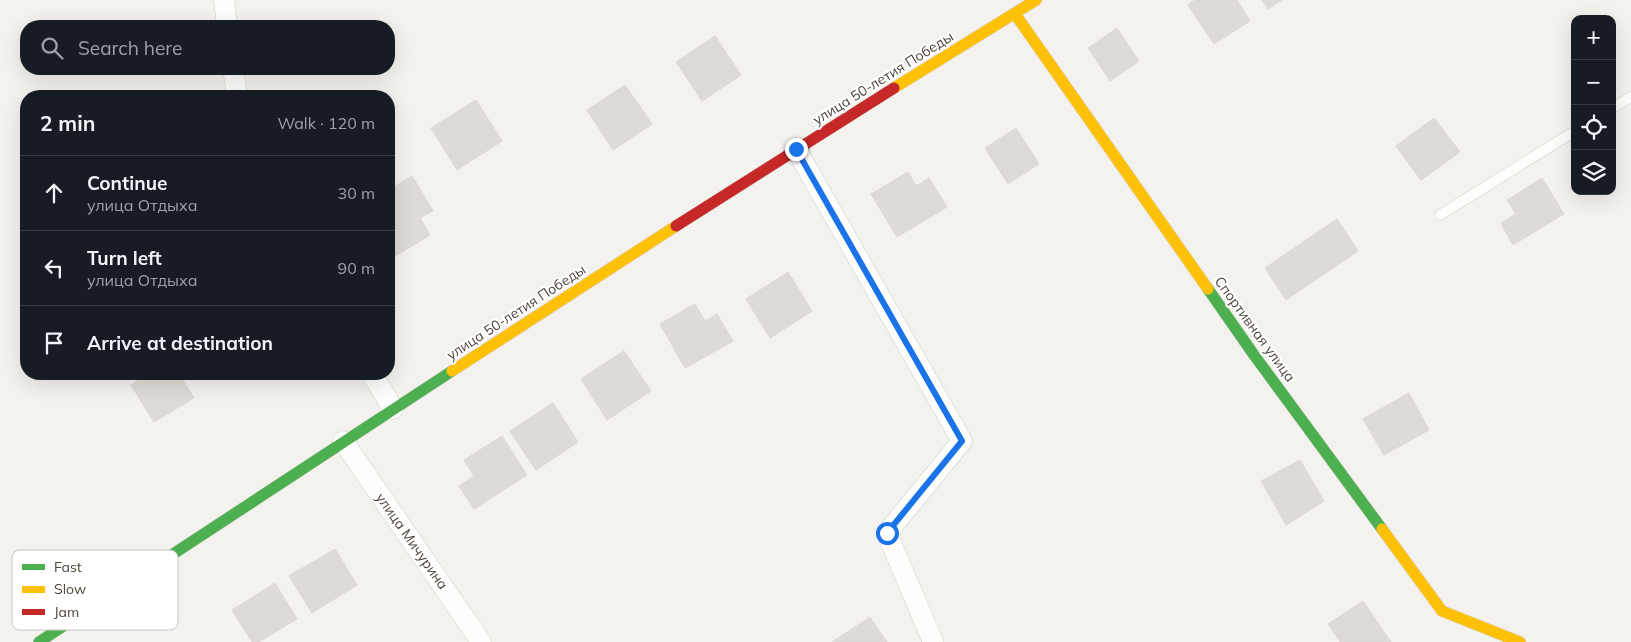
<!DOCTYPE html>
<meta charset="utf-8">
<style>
:root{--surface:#171b24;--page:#20242c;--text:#f1f3f6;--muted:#9ea1a6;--line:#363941}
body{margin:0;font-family:Mulish,sans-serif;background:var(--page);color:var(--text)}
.controls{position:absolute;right:15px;top:15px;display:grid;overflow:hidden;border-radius:10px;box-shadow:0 5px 20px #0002}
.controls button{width:45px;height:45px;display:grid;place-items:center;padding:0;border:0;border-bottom:1px solid var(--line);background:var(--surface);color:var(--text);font:25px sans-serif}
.stop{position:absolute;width:15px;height:15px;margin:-11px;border:4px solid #1a73e8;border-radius:50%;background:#fff}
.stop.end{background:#1a73e8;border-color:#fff;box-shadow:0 1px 5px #0008}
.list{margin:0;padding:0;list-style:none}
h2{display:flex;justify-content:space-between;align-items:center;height:65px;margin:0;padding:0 20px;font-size:21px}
h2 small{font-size:16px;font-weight:400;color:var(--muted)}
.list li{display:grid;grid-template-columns:32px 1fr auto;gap:15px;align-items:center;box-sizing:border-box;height:75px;padding:0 20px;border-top:1px solid var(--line)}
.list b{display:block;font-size:19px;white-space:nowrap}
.list p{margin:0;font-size:16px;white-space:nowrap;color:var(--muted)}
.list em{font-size:16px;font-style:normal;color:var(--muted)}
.icon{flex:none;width:28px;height:28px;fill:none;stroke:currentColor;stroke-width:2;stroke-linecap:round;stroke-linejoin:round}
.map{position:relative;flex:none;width:1631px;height:642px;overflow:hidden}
.search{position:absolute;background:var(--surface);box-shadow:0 5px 20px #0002;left:20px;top:20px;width:375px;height:55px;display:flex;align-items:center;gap:12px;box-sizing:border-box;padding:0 18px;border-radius:20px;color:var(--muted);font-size:19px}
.panel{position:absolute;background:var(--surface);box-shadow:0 5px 20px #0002;left:20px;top:90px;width:375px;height:290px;border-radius:20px}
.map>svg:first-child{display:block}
.building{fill:#dedbd6;stroke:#dcd9d4}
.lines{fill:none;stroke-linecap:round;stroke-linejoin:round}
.lane-casing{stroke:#d2d0cb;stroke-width:11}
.street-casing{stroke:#d2d0cb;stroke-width:21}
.fast-casing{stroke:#d3cfc5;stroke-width:12}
.slow-casing{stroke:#d3cfc5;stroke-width:12}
.jam-casing{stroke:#d3cfc5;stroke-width:12}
.lane{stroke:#fdfdfc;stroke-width:10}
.street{stroke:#fdfdfc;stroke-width:20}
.fast{stroke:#4caf50;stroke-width:11}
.slow{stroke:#ffc107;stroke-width:11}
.jam{stroke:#c62828;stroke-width:11}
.route{stroke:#1a73e8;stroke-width:6}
.labels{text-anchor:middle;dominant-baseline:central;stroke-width:4.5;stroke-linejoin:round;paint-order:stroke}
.street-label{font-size:14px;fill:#4b4439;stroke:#fff}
.key{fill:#fff;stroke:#c9c7c4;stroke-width:1}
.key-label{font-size:14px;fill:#4b4439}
</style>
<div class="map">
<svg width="1631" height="642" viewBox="0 0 1631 642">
<rect width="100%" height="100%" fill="#f4f2ee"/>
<!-- building -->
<g class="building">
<polygon points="1195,0 1237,0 1250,21 1214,44 1188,5"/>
<polygon points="1262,0 1282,0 1268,9"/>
<polygon points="1117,28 1139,61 1110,81 1088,48"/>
<polygon points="715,36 741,75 702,101 676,62"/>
<polygon points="625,85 652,124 613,150 587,110"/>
<polygon points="476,100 502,141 457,170 431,128"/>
<polygon points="1434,118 1460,152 1421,180 1396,146"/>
<polygon points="1016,128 1039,164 1008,184 985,148"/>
<polygon points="908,172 916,186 929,178 947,207 897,237 871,194"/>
<polygon points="412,176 433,211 420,218 430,235 394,257 389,248 389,190"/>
<polygon points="1542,178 1564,214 1513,245 1501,223 1516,214 1507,200"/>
<polygon points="1337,219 1358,251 1286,300 1265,268"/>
<polygon points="788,272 812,311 770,338 746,299"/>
<polygon points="695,304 705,321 717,314 733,341 685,368 660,324"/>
<polygon points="624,351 651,391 607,420 581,379"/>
<polygon points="149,374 179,374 194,398 154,422 131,385"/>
<polygon points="1409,393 1429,430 1384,455 1363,419"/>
<polygon points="553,403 578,442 536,470 510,431"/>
<polygon points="502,436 527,475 474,509 459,486 474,476 464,460"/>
<polygon points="1300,460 1324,501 1286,525 1261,481"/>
<polygon points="335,549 357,585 312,613 289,576"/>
<polygon points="275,583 297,619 259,642 252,642 232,610"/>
<polygon points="1363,601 1391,642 1340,642 1328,624"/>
<polygon points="870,617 887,642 832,642"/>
</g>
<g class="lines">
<!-- lane casing -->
<g class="lane-casing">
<g id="lane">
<polyline points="1612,108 1631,97"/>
<polyline points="1440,215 1575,131"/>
</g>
</g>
<!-- street casing -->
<g class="street-casing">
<g id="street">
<polyline points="224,0 227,26"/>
<polyline points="233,69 237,96"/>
<polyline points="796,149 962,441 887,533 933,642"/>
<polyline points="372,374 393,409"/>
<polyline points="343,441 481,642"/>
</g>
</g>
<!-- fast casing -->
<g class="fast-casing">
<g id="fast">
<polyline points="1208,289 1254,355 1382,529"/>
<polyline points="39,642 452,371"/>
</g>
</g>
<!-- slow casing -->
<g class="slow-casing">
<g id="slow">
<polyline points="1015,14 1208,289"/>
<polyline points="894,88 1036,0"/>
<polyline points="452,371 676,226"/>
<polyline points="1382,529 1442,611 1520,642"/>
</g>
</g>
<!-- jam casing -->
<g class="jam-casing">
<polyline id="jam" points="676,226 894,88"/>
</g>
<!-- lane -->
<use href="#lane" class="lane"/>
<!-- street -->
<use href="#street" class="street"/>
<!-- fast -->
<use href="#fast" class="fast"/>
<!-- slow -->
<use href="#slow" class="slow"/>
<!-- jam -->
<use href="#jam" class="jam"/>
</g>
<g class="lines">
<!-- route -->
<polyline class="route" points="796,149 962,441 887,533"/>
</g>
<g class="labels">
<!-- street labels -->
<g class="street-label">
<text transform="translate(883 78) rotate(-32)">улица 50-летия Победы</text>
<text transform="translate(516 312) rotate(-33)">улица 50-летия Победы</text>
<text transform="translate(1255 329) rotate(54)">Спортивная улица</text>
<text transform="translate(412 541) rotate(55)">улица Мичурина</text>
</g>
</g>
<!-- legend -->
<rect x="12" y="550" width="166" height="80" rx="8" class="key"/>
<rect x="22" y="564" width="23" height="6" fill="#4caf50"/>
<rect x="22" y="586" width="23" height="7" fill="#ffc107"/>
<rect x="22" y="609" width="23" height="6" fill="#c62828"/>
<g class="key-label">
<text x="54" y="572">Fast</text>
<text x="54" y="594">Slow</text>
<text x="54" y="617">Jam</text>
</g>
</svg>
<div class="controls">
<button>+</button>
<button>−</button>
<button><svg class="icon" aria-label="locate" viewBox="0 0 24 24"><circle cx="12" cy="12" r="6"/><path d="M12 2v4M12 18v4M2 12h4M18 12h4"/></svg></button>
<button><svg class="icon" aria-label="layers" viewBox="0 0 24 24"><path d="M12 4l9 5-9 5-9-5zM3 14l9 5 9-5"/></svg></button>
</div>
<div class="stop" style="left:887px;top:533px"></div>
<div class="stop end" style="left:796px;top:149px"></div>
<div class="search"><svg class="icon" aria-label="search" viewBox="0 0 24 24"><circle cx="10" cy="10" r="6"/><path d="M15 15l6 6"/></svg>Search here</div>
<section class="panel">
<h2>2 min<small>Walk · 120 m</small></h2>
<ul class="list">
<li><svg class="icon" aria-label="ahead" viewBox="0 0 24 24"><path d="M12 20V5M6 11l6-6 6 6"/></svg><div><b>Continue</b><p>улица Отдыха</p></div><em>30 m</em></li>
<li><svg class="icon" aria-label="left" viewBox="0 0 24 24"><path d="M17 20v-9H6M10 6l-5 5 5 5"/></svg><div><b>Turn left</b><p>улица Отдыха</p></div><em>90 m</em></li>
<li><svg class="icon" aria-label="arrive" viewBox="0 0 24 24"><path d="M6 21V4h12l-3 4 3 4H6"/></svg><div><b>Arrive at destination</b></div></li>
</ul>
</section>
</div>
